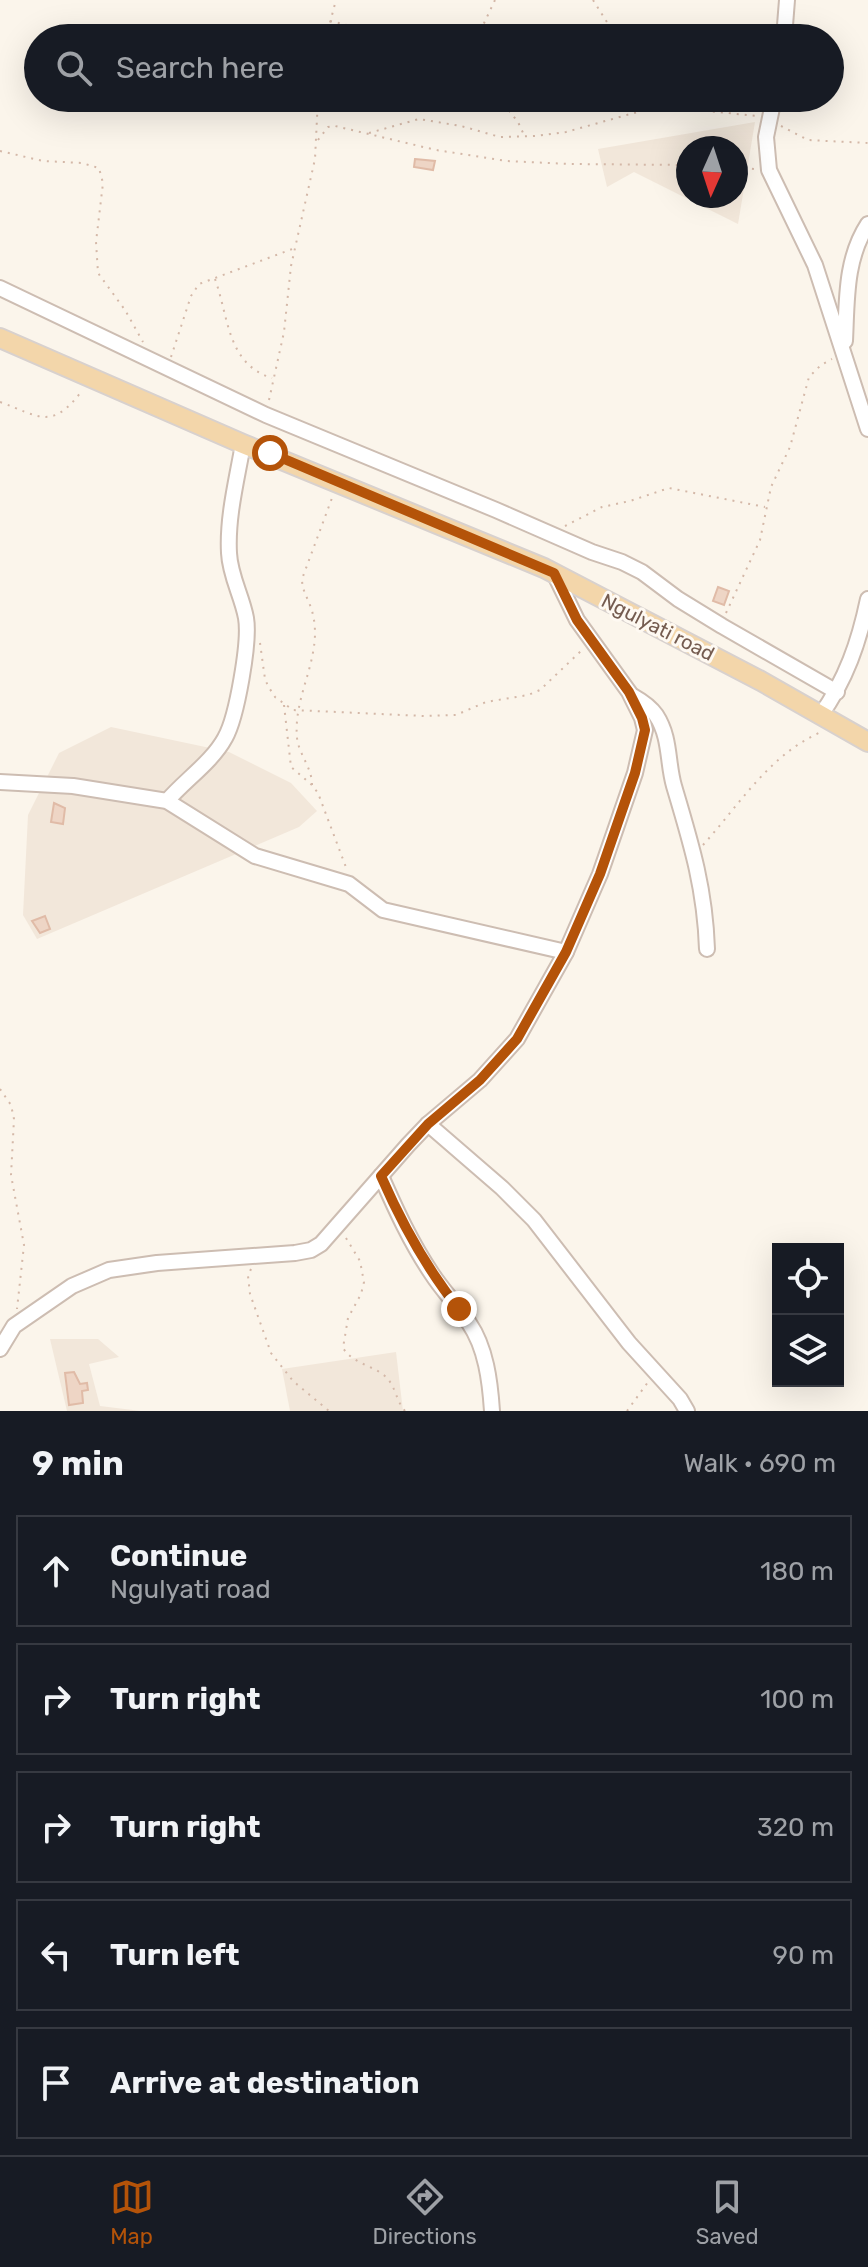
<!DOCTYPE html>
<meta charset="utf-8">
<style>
:root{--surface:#171b24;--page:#20242c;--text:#f1f3f6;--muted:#9ea1a6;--line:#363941;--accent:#b45309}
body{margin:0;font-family:Rubik,sans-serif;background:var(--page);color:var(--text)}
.controls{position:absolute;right:24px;bottom:24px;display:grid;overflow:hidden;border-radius:0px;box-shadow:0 8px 32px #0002}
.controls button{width:72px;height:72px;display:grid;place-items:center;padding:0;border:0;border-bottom:2px solid var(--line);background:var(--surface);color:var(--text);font:40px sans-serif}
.compass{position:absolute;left:676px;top:136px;width:72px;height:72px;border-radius:50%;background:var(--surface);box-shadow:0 8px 32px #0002;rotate:183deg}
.stop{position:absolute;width:24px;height:24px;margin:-18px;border:6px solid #b45309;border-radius:50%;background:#fff}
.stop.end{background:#b45309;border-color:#fff;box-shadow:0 2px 8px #0008}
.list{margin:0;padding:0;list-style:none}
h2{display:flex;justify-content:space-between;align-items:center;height:104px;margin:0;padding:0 32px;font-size:34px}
h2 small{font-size:26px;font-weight:400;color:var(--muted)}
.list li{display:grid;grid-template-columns:52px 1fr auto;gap:24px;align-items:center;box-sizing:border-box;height:112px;margin:0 16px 16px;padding:0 16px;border:2px solid var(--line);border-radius:0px}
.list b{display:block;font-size:30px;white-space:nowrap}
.list p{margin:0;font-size:26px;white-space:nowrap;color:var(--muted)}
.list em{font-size:26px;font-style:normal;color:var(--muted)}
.icon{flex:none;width:44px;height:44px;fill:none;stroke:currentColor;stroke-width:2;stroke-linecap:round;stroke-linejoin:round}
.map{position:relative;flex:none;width:868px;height:1411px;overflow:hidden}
.search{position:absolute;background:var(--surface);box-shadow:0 8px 32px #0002;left:24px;right:24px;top:24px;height:88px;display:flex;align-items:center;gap:20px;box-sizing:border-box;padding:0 28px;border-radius:44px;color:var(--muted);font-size:30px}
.sheet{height:744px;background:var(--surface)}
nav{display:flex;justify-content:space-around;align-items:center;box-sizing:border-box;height:112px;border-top:2px solid var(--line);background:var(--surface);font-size:22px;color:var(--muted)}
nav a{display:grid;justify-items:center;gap:4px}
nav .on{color:var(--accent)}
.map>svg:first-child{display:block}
.residential{fill:#f2e7da;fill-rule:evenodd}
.building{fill:#eed5c5;stroke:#e0bba7;stroke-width:2}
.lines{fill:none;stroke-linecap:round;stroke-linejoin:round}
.minor-casing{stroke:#cdbdb2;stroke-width:18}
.major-casing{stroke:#d8d1ce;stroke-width:22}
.path{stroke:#d4b8a8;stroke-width:2;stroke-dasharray:2 6;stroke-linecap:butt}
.minor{stroke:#fff;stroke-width:14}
.major{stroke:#f3d6aa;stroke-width:18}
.route{stroke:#b45309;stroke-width:10}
.labels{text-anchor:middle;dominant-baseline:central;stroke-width:6;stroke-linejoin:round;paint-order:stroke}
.street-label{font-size:20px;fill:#755c50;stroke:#fef9f2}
</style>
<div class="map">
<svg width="868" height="1411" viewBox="0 0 868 1411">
<rect width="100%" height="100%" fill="#fbf5eb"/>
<!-- residential -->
<g class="residential">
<path d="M755 122 738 224 634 172 607 187 598 149ZM736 148V196H688V148Z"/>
<polygon points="111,727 229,752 291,783 317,811 299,827 37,939 23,915 28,815 59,753"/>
<polygon points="50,1339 98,1339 119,1357 89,1364 100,1406 141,1411 67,1411"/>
<polygon points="396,1352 403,1411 290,1411 282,1369"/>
</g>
<!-- building -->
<g class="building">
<polygon points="415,159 435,161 433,170 414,167"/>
<polygon points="718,587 729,591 724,605 713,601"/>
<polygon points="54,803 65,808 63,824 51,822"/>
<polygon points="45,916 50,929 40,933 32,921"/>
<polygon points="74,1372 80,1384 87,1383 88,1390 82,1391 83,1403 69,1405 65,1373"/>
</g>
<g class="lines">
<!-- minor casing -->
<g class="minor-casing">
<g id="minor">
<polyline points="784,38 787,0"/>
<polyline points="774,98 766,137 769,170 815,265 868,429"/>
<polyline points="0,288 266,415 496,510 592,552 622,562 642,572 678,599 722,626 837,692"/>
<path d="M845 341C847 301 845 259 868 224"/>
<path d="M633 696C642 701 650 706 656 715 671 738 667 762 674 786 691 843 705 888 707 949"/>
<path d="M820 716C846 680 859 642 868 599"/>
<polyline points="0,782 73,786 167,801 255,856 349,884 383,910 566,952"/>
<path d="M167 801C185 780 212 762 225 738 237 717 250 641 246 618 242 596 230 576 229 553 227 517 237 479 243 444"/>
<polyline points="428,1124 502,1188 534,1220 629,1343 680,1399 687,1411"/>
<path d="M381 1176C396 1210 411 1243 432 1274 443 1291 458 1306 469 1323 486 1348 490 1381 492 1411"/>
<polyline points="0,1349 14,1326 72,1286 109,1270 157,1263 295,1253 311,1250 321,1244 408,1145 428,1124 480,1080 517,1039 566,952 600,874 635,773 645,730 642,718 629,692 577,620 554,573"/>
</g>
</g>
<!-- major casing -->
<g class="major-casing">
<polyline id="major" points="0,338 243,444 544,568 761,681 868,742"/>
</g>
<!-- path -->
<g class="path">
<polyline points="593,0 617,38"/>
<polyline points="330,21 402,38"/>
<polyline points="326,38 336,0"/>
<polyline points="477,38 495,0"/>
<polyline points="499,98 518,122 524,135"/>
<polyline points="678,98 681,106"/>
<polyline points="781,126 808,140 868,143"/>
<polyline points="369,133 419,119 461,126 500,137 535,136 566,132 659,106 757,116"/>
<polyline points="318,140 328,127 335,126 436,150 507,161 570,164 688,165"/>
<polyline points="0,151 43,161 82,163 99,168 103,183 96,242 98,273 125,310 143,342"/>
<polyline points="736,167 755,169"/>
<path d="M215 279C229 318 227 364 272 378"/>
<polyline points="171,357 191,296 199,284 295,248"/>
<polyline points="269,400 284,332 291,266 315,159 318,98"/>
<path d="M0 402C39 416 51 431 81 392"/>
<polyline points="565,526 602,507 630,501 669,488 765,507"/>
<polyline points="726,613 760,540 771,487 790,447 809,377 821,365 832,359"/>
<polyline points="260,643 265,679 268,686 275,697 293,710 424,716 456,715 486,702 528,695 540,690 582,650"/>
<polyline points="284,705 291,767 312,785 318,793 347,870"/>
<path d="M312 785C312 767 299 755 297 738 294 705 310 677 314 646 316 634 315 619 311 608 308 598 302 591 302 579L332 498"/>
<path d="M703 845C740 804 769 755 821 732"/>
<polyline points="0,1089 11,1105 14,1119 11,1175 24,1245 17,1309"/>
<path d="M346 1238 360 1261 364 1282 361 1294 348 1318 343 1348C353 1364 373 1365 386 1377 396 1387 396 1401 405 1411"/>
<polyline points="251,1269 248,1276 250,1294 271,1353 293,1381 329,1411"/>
<polyline points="627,1411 648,1382"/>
</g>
<!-- minor -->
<use href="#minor" class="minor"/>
<!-- major -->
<use href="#major" class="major"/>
</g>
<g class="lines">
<!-- route -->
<path class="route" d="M270 453 554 573 577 620 629 692 642 718 645 730 635 773 600 874 566 952 517 1039 480 1080 428 1124 381 1176C402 1224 426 1268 459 1309"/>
</g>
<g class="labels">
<!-- street labels -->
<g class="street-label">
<text transform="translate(658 627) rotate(27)">Ngulyati road</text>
</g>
</g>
</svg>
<div class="controls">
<button><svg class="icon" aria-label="locate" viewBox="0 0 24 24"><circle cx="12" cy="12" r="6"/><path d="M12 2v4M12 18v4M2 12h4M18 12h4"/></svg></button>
<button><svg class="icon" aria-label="layers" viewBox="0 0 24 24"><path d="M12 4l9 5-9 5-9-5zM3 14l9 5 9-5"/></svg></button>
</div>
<svg class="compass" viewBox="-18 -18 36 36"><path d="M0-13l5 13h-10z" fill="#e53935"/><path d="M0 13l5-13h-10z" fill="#9ea1a6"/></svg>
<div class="stop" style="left:270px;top:453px"></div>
<div class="stop end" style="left:459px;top:1309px"></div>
<div class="search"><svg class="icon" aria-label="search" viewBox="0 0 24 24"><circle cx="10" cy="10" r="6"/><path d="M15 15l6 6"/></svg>Search here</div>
</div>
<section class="sheet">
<h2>9 min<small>Walk · 690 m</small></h2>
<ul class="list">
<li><svg class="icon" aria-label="ahead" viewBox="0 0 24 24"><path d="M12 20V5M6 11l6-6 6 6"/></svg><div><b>Continue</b><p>Ngulyati road</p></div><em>180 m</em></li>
<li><svg class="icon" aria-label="right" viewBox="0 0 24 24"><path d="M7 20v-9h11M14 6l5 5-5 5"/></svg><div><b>Turn right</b></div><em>100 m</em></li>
<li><svg class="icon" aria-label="right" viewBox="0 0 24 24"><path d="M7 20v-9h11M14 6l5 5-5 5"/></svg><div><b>Turn right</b></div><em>320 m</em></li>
<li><svg class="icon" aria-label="left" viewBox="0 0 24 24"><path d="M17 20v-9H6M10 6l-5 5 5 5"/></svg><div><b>Turn left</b></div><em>90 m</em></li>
<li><svg class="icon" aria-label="arrive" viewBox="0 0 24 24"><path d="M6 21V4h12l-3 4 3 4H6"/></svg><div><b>Arrive at destination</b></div></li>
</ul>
</section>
<nav>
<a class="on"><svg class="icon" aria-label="map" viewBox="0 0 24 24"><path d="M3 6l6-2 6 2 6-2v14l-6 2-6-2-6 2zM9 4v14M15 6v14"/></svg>Map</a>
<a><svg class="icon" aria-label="directions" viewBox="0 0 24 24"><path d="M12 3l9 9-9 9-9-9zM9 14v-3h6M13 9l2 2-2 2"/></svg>Directions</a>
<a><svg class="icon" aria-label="saved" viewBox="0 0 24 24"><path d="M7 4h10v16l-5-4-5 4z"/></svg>Saved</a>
</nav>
